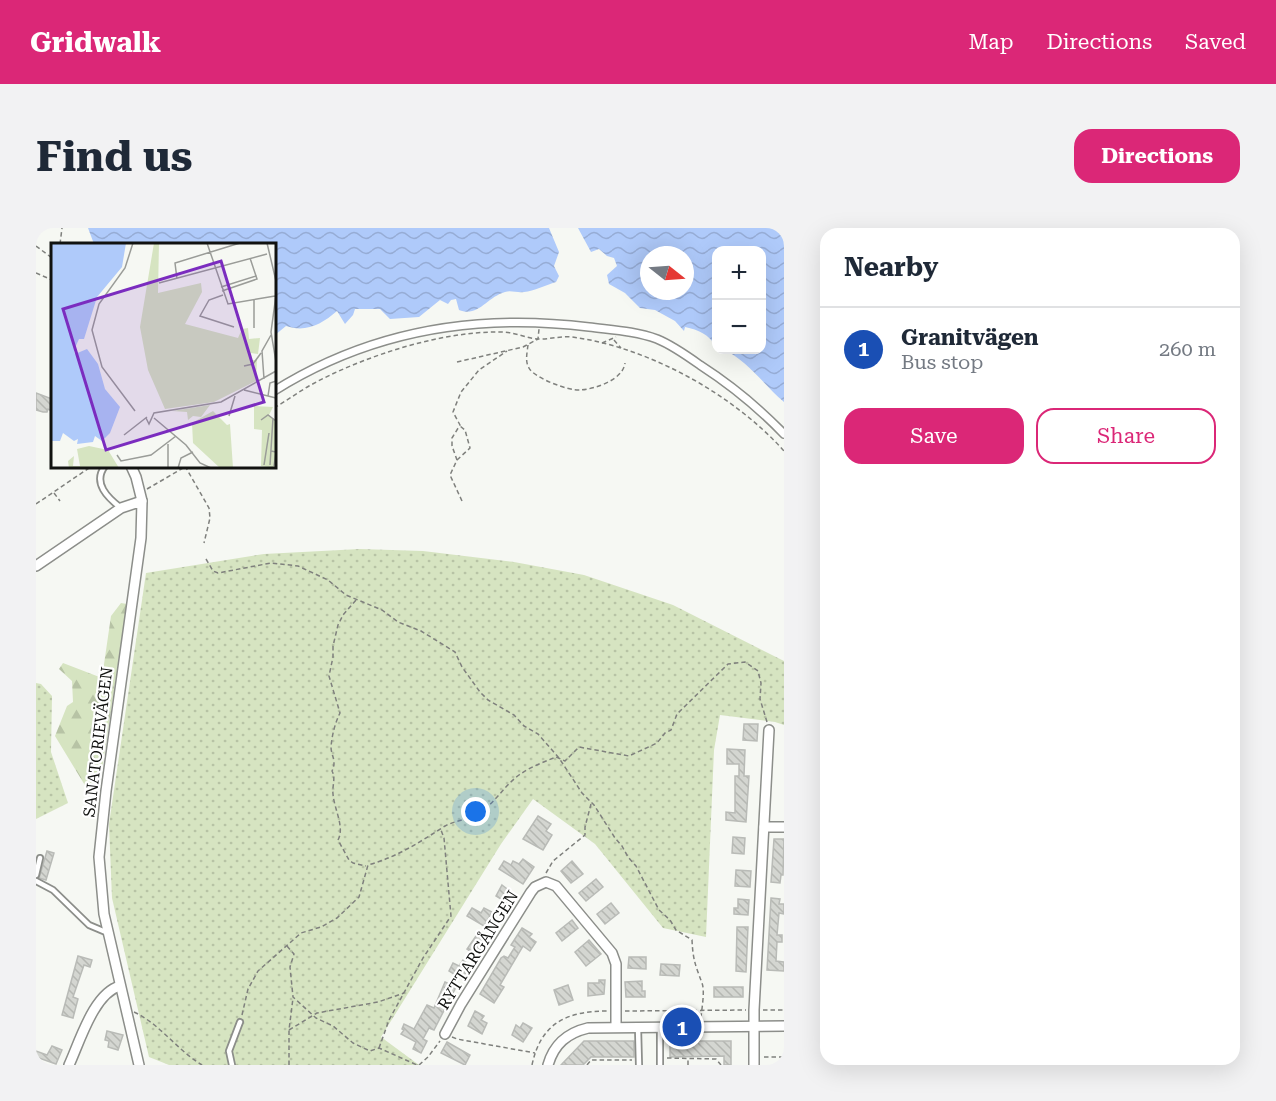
<!DOCTYPE html>
<meta charset="utf-8">
<style>
:root{--surface:#fff;--page:#f2f2f3;--text:#1f2937;--muted:#747a83;--line:#e0e1e3;--accent:#db2777}
body{margin:0;font-family:"Roboto Serif",serif;background:var(--page);color:var(--text)}
.controls{position:absolute;right:18px;top:18px;display:grid;overflow:hidden;border-radius:12px;box-shadow:0 6px 24px #0002}
.controls button{width:54px;height:54px;display:grid;place-items:center;padding:0;border:0;border-bottom:2px solid var(--line);background:var(--surface);color:var(--text);font:30px sans-serif}
.compass{position:absolute;left:604px;top:18px;width:54px;height:54px;border-radius:50%;background:var(--surface);box-shadow:0 6px 24px #0002;rotate:107deg}
.you{position:absolute;left:440px;top:584px;width:21px;height:21px;margin:-15px;border:4px solid #fff;border-radius:50%;background:#1a73e8;box-shadow:0 0 0 9px #1a73e833}
.badge{display:grid;place-items:center;width:39px;height:39px;border-radius:50%;background:var(--accent);color:#fff;font-size:20px;font-weight:700}
.pin{position:absolute;translate:-50% -50%;border:3px solid #fff;box-shadow:0 2px 6px #0006}
.list{margin:0;padding:0;list-style:none}
h2{display:flex;justify-content:space-between;align-items:center;height:78px;margin:0;padding:0 24px;font-size:26px}
h2 small{font-size:20px;font-weight:400;color:var(--muted)}
.list li{display:grid;grid-template-columns:39px 1fr auto;gap:18px;align-items:center;box-sizing:border-box;height:84px;padding:0 24px;border-top:2px solid var(--line)}
.list b{display:block;font-size:22px;white-space:nowrap}
.list p{margin:0;font-size:20px;white-space:nowrap;color:var(--muted)}
.list em{font-size:20px;font-style:normal;color:var(--muted)}
.actions{display:flex;gap:12px;padding:18px 24px}
.actions a{flex:1;padding:14px 0;border:2px solid var(--accent);border-radius:18px;text-align:center;font-size:21px;color:var(--accent)}
.actions .main{background:var(--accent);color:#fff}
.map{position:relative;flex:none;width:748px;height:837px;overflow:hidden;border-radius:18px}
header{display:flex;align-items:center;gap:36px;box-sizing:border-box;height:84px;padding:0 30px;background:var(--accent);color:#fff}
header strong{font-size:28px}
nav{display:flex;gap:33px;margin-inline-start:auto;font-size:21px}
.intro{display:flex;align-items:center;justify-content:space-between;box-sizing:border-box;height:144px;padding:0 36px}
h1{margin:0;font-size:42px}
.button{padding:15px 27px;border-radius:18px;background:var(--accent);color:#fff;font-size:21px;font-weight:700}
main{display:flex;gap:36px;padding:0 36px}
aside{flex:1;background:var(--surface);border-radius:18px;box-shadow:0 6px 24px #0002}
.map>svg:first-child{display:block}
.grass{fill:url(#grass-dots)}
.forest{fill:url(#forest-firs)}
.water{fill:url(#water-waves);fill-rule:evenodd}
.building{fill:url(#building-back-hatch);stroke:#b9bbb7;stroke-width:1.5}
.lines{fill:none;stroke-linecap:round;stroke-linejoin:round}
.service-casing{stroke:#8c8e8a;stroke-width:8}
.pedestrian-casing{stroke:#8c8e8a;stroke-width:10}
.minor-casing{stroke:#8c8e8a;stroke-width:12}
.path{stroke:#7f807d;stroke-width:1.5;stroke-dasharray:4.5 3;stroke-linecap:butt}
.service{stroke:#fff;stroke-width:4.5}
.pedestrian{stroke:#fff;stroke-width:7}
.minor{stroke:#fff;stroke-width:9}
.labels{text-anchor:middle;dominant-baseline:central;stroke-width:4.5;stroke-linejoin:round;paint-order:stroke}
.street-label{font-size:16px;fill:#111210;stroke:#fff}
.inset-road{fill:none;stroke:#9a9c98;stroke-width:1.5}
.view{fill:#7b2cbf;fill-opacity:0.15;stroke:#7b2cbf;stroke-width:3}
.inset-edge{fill:none;stroke:#111210;stroke-width:3}
</style>
<header>
<strong>Gridwalk</strong>
<nav><a>Map</a><a>Directions</a><a>Saved</a></nav>
</header>
<div class="intro"><h1>Find us</h1><a class="button">Directions</a></div>
<main>
<div class="map">
<svg width="748" height="837" viewBox="0 0 748 837">
<defs>
<pattern id="grass-dots" width="8" height="8" patternUnits="userSpaceOnUse" patternTransform="scale(1.5)"><rect width="8" height="8" fill="#d6e4c1"/><path d="M2 2h.1M6 6h.1" fill="none" stroke="#b7c3a5" stroke-width="1.8" stroke-linecap="round"/></pattern>
<pattern id="forest-firs" width="22" height="20" patternUnits="userSpaceOnUse" patternTransform="scale(1.5)"><rect width="22" height="20" fill="#d6e4c1"/><path d="M5 1l3.5 6h-7zM16 11l3.5 6h-7z" fill="#b7c3a5"/></pattern>
<pattern id="water-waves" width="16" height="10" patternUnits="userSpaceOnUse" patternTransform="scale(1.5)"><rect width="16" height="10" fill="#afcafa"/><path d="M0 5q4-4 8 0t8 0" fill="none" stroke="#96acd5"/></pattern>
<pattern id="building-back-hatch" width="6" height="6" patternUnits="userSpaceOnUse" patternTransform="scale(1.5)"><rect width="6" height="6" fill="#d4d6d1"/><path d="M-1 5l2 2M0 0l6 6M5-1l2 2" fill="none" stroke="#b5b7b2"/></pattern>
</defs>
<rect width="100%" height="100%" fill="#f6f8f3"/>
<!-- grass -->
<g class="grass">
<polygon points="324,321 387,323 478,334 548,347 637,377 748,433 748,497 739,494 684,487 678,522 670,709 627,700 559,616 497,571 465,616 345,809 383,837 133,837 113,829 76,670 73,596 110,345 228,326"/>
<polygon points="0,455 5,456 16,468 15,524 32,575 0,591"/>
</g>
<!-- forest -->
<polygon class="forest" points="85,375 91,376 62,568 53,564 19,508 31,478 37,474 36,453 23,441 27,435 66,450 75,388"/>
<!-- water -->
<g class="water">
<path d="M52 0H513L523 24 518 38 523 48 520 54C510 57 498 63 488 64 481 65 475 62 469 64 451 69 442 90 423 82L420 71 415 72 412 76 404 72 383 89 354 91 344 81H319L317 87 309 96 301 83C286 96 270 105 250 98L239 107 238 16H58Z"/>
<path d="M542 0H748V174C729 158 710 131 688 122H726V22H680V118C672 106 663 102 649 99L648 103 639 93 619 82 604 80 589 65 573 56 571 47 581 38 578 30 571 28 563 21 555 24ZM613 27H649V63H613Z"/>
</g>
<!-- building -->
<g class="building">
<polygon points="0,165 16,171 16,183 12,181 11,184 7,184 0,182"/>
<polygon points="708,496 722,496 721,513 707,512"/>
<polygon points="691,521 709,522 708,548 713,548 710,594 690,592 690,584 699,585 699,548 703,548 703,536 691,536"/>
<polygon points="502,588 515,596 510,603 516,607 507,622 487,611"/>
<polygon points="697,609 709,610 708,626 696,625"/>
<polygon points="738,611 748,611 747,647 745,647 744,655 735,654"/>
<polygon points="11,623 18,625 10,652 3,650"/>
<polygon points="487,631 498,639 487,656 463,641 468,633 475,637 477,633 483,636"/>
<polygon points="536,633 547,646 535,655 525,643"/>
<polygon points="700,642 715,643 714,659 699,658"/>
<polygon points="560,651 567,659 550,673 543,665"/>
<polygon points="466,657 479,667 473,676 460,668"/>
<polygon points="735,670 744,671 743,676 748,676 748,686 743,685 741,707 746,707 746,714 741,714 740,733 748,734 748,743 731,742"/>
<polygon points="702,671 713,672 712,687 698,686 698,680 702,680"/>
<polygon points="575,675 583,685 569,696 561,686"/>
<polygon points="436,680 445,685 448,680 456,684 448,698 431,688"/>
<polygon points="536,692 542,700 526,713 520,705"/>
<polygon points="701,699 712,699 710,744 700,743"/>
<polygon points="486,700 496,706 493,709 500,714 494,723 487,718 464,757 468,759 458,775 444,766 465,730 468,728 472,730 479,719 475,717"/>
<polygon points="442,705 451,711 441,728 431,721"/>
<polygon points="553,712 565,726 550,738 539,724"/>
<polygon points="42,728 56,732 54,739 48,737 37,769 42,771 37,790 26,787"/>
<polygon points="593,729 610,729 610,741 592,740"/>
<polygon points="427,732 434,737 426,751 413,743 417,735 423,738"/>
<polygon points="625,736 644,737 643,748 624,747"/>
<polygon points="563,752 569,752 568,766 552,768 552,755 563,755"/>
<polygon points="606,753 606,763 609,763 609,769 590,769 589,754"/>
<polygon points="409,754 420,759 398,802 393,800 387,811 391,813 385,825 377,821 380,814 365,806 368,802 366,801 368,796 378,801 391,777 398,780"/>
<polygon points="532,757 537,772 523,777 518,762"/>
<rect x="678" y="759" width="29" height="10"/>
<polygon points="439,783 448,788 445,792 451,795 446,806 432,798"/>
<polygon points="487,795 496,800 487,814 476,807 480,797 484,800"/>
<polygon points="71,803 87,807 82,822 72,819 73,813 69,812"/>
<polygon points="548,813 598,813 598,829 555,829 547,837 525,837"/>
<polygon points="634,813 695,813 695,837 688,837 688,828 634,829"/>
<polygon points="411,814 434,827 429,837 405,825"/>
<polygon points="16,818 26,822 20,836 0,829 0,823 11,827"/>
</g>
<g class="lines">
<!-- service casing -->
<g class="service-casing">
<g id="service">
<path d="M69 238C56 255 72 270 85 280"/>
<polyline points="0,647 4,630"/>
<polyline points="0,653 17,662 53,697 72,705"/>
<polyline points="602,799 603,837"/>
<polyline points="624,799 624,837"/>
<polyline points="196,837 193,823 204,794"/>
</g>
</g>
<!-- pedestrian casing -->
<g class="pedestrian-casing">
<path id="pedestrian" d="M238 163C335 102 441 85 553 99 576 102 599 103 621 111 636 117 650 127 664 137 695 157 722 179 748 206"/>
</g>
<!-- minor casing -->
<g class="minor-casing">
<g id="minor">
<polyline points="95,238 100,249 106,273"/>
<polyline points="0,338 85,280 106,273 105,310 70,563 63,629 68,686 103,837"/>
<polyline points="728,599 748,599"/>
<polyline points="409,806 425,776 495,664 499,659 510,654 520,658 576,725 580,736 580,799"/>
<path d="M33 837C44 813 58 765 84 758"/>
<path d="M512 837C518 816 531 805 552 800L748 798"/>
<polyline points="718,837 718,782 733,502"/>
</g>
</g>
<!-- path -->
<g class="path">
<polyline points="24,16 26,0"/>
<polyline points="0,18 16,30"/>
<polyline points="0,45 16,52"/>
<polyline points="578,112 585,120"/>
<polyline points="566,115 580,109"/>
<path d="M492 117C491 125 489 134 493 140 498 150 533 163 544 162 559 161 587 152 589 135"/>
<polyline points="421,134 487,119 502,111 503,101"/>
<path d="M238 180C250 173 261 165 273 158 298 144 325 133 352 124 389 112 430 103 468 104 481 105 492 111 504 111 515 111 525 108 536 109 612 119 697 166 748 223"/>
<polyline points="421,232 434,220 429,202 424,198"/>
<polyline points="149,238 173,280 174,290 168,315"/>
<polyline points="111,261 149,239"/>
<polyline points="18,265 24,273"/>
<polyline points="426,273 414,247 421,232 416,218 416,210 424,197 417,184 425,164 443,142 471,123"/>
<polyline points="0,276 56,238"/>
<path d="M170 331 177 343 182 345 235 335 262 338 292 352 310 367 346 382 362 394 385 403 419 424 426 439 444 464 452 472 478 487 488 498 502 506 523 530 546 565 558 577 579 610 586 618 592 629 600 638 623 682 634 692 640 702 656 712C657 732 659 736 666 755 669 763 666 779 665 789"/>
<path d="M320 372 307 387 302 397 297 418V429L293 448 304 485C299 495 296 507 295 519 295 527 301 533 296 543 300 550 296 558 297 566 298 581 309 599 302 612L313 632 317 635 330 638"/>
<polyline points="510,645 517,633 549,607 549,599 555,576"/>
<polyline points="251,718 258,726 254,739 257,769 280,790 297,798 317,815 334,823 343,820 381,837"/>
<polyline points="727,782 748,782"/>
<polyline points="589,783 710,782"/>
<path d="M98 784C124 796 141 822 166 837"/>
<path d="M206 787 212 761 222 743 265 705 285 699 301 690 323 669 332 637C361 629 384 614 409 598 420 592 433 592 443 585 459 575 468 558 483 547 494 539 508 534 520 529L529 533 543 519 593 528 621 515 629 505 635 502 641 486 692 436 709 434 722 443 725 455 724 471 731 494"/>
<polyline points="253,802 281,785 342,774 368,765"/>
<polyline points="416,809 421,811 499,825"/>
<polyline points="343,820 353,792 387,730 415,688 408,610 405,602"/>
<polyline points="728,829 748,829"/>
<polyline points="631,830 680,831 685,837"/>
<polyline points="253,837 253,802 257,770"/>
<polyline points="383,837 392,829 404,813"/>
<path d="M496 837C505 794 532 783 572 783"/>
<polyline points="551,837 555,832 596,832"/>
<polyline points="652,837 652,831"/>
</g>
<!-- service -->
<use href="#service" class="service"/>
<!-- pedestrian -->
<use href="#pedestrian" class="pedestrian"/>
<!-- minor -->
<use href="#minor" class="minor"/>
</g>
<g class="labels">
<!-- street labels -->
<g class="street-label">
<text transform="translate(62 514) rotate(-83)">SANATORIEVÄGEN</text>
<text transform="translate(442 722) rotate(-58)">RYTTARGÅNGEN</text>
</g>
</g>
<!-- overview -->
<g transform="translate(15 15)">
<rect width="225" height="225" fill="#f6f8f3"/>
<path d="M103 0H108L107 50 150 40 151 49 134 81 187 95 191 86 197 85 198 96 209 95 207 111 200 110 201 117H206L205 138 163 159 114 166 97 127 89 84ZM203 163 222 164 218 172 225 179V225L210 223 211 187 203 186ZM162 168 176 182 179 181 182 225H169L142 200 141 180Z" fill="#d6e4c1"/>
<path d="M159 162 150 174 142 173 137 177 136 169 121 168ZM38 203 57 207 68 225H18L17 218 23 213 22 223H29L26 206Z" fill="#d6e4c1"/>
<path d="M0 0H75L71 24 46 54 33 96H28L23 107 24 111 36 106 47 121 54 146 69 164 59 190 51 198 44 193 42 199 26 201 27 196 23 198 12 190 9 198H0Z" fill="#afcafa"/>
<path class="inset-road" d="M82 0 74 25 48 61 41 87 51 124 84 168M156 0 177 61 224 53M216 0 225 38M199 15 205 33M126 36 124 20 189 0M108 40 216 11M170 44 205 33 206 36 171 48M172 52 158 57 149 73 183 84M225 52 220 89 225 119M203 85V56M193 123 202 121 210 110M213 136 211 108 220 92M193 147 225 155M217 153 219 140 225 138M178 173 184 153M95 175 98 181 103 170 170 159 225 128M103 175 135 202 149 220 160 225M210 177 217 172 225 178M73 192 96 174M117 201V225M220 208 225 209 223 223M66 212 70 218 100 212 125 193M213 222 218 190M219 222 222 175M127 225 130 215 142 209"/>
<path class="view" d="M170 18 213 159 55 207 12 66Z"/>
<rect width="225" height="225" class="inset-edge"/>
</g>
</svg>
<div class="controls">
<button>+</button>
<button>−</button>
</div>
<svg class="compass" viewBox="-18 -18 36 36"><path d="M0-13l5 13h-10z" fill="#e53935"/><path d="M0 13l5-13h-10z" fill="#747a83"/></svg>
<div class="you"></div>
<div class="pin badge" style="left:646px;top:799px;background:#1a4fb4">1</div>
</div>
<aside>
<h2>Nearby<small></small></h2>
<ul class="list">
<li><span class="badge" style="background:#1a4fb4">1</span><div><b>Granitvägen</b><p>Bus stop</p></div><em>260 m</em></li>
</ul>
<div class="actions"><a class="main">Save</a><a>Share</a></div>
</aside>
</main>
